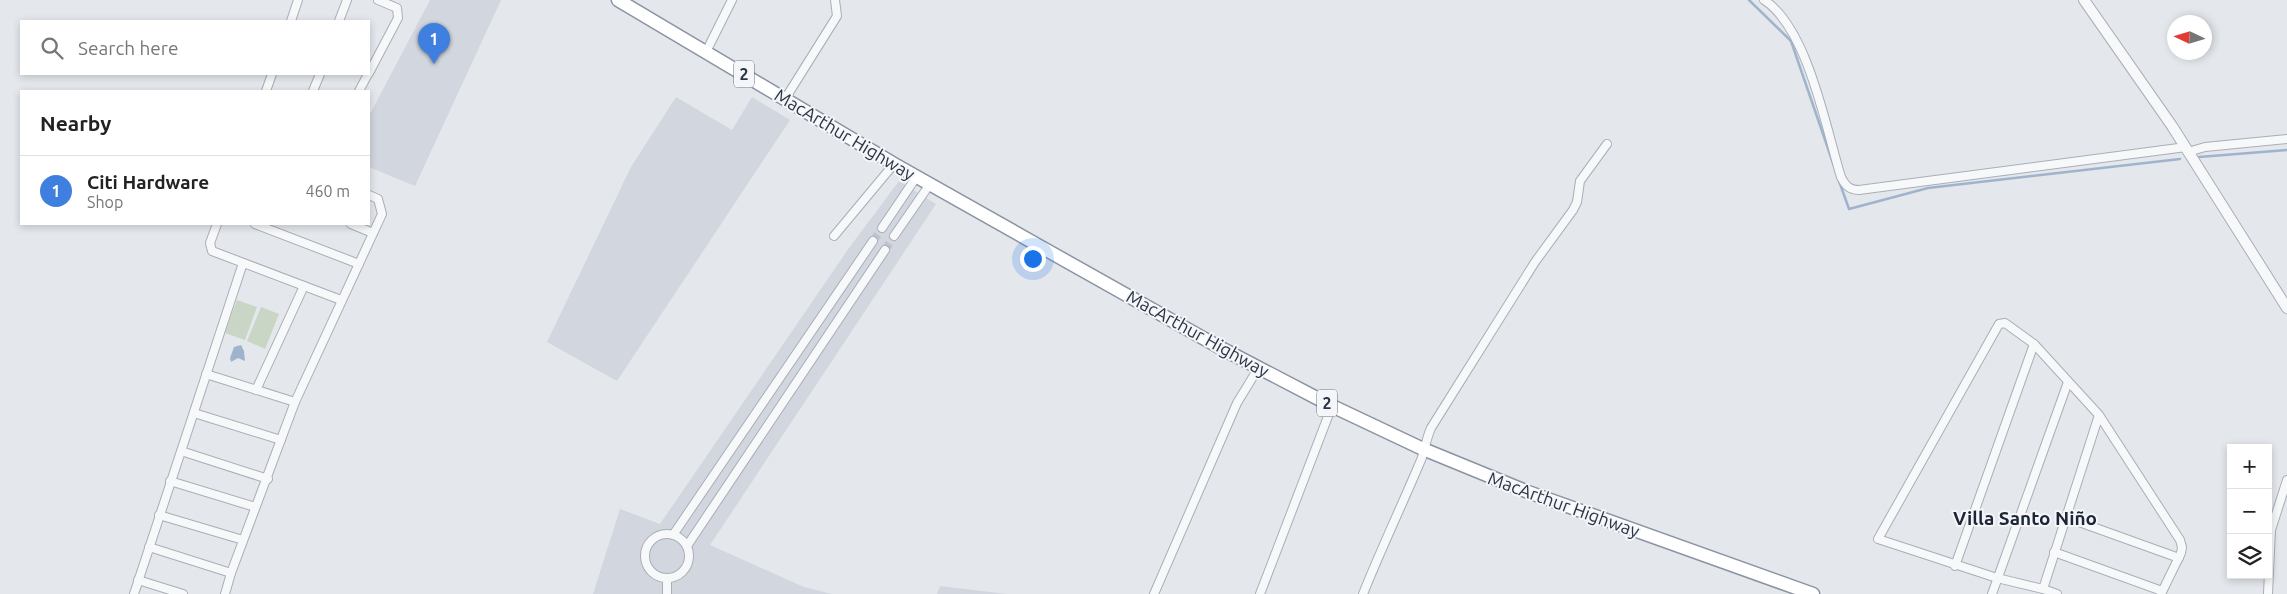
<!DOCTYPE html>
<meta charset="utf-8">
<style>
:root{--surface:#fff;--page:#f6f6f6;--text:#222;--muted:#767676;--line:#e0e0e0;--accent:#1a73e8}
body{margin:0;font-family:Ubuntu,sans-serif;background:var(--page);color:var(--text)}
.controls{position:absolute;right:15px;bottom:15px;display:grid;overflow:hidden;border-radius:0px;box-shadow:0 2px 8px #0003}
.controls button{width:45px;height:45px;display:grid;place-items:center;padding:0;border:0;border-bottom:1px solid var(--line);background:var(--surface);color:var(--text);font:25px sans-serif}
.compass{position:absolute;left:2167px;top:15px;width:45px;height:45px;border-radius:50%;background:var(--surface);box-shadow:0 2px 8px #0003;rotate:274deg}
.you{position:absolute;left:1032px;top:258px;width:18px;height:18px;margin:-12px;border:4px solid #fff;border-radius:50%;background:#1a73e8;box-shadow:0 0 0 8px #1a73e833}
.badge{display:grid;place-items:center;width:32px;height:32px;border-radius:50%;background:var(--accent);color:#fff;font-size:16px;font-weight:700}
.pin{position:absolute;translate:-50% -41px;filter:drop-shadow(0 1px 2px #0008)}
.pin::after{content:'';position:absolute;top:26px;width:18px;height:15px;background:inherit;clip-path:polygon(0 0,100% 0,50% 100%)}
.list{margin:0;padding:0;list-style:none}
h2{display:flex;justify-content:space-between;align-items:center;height:65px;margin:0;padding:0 20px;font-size:21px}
h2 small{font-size:16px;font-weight:400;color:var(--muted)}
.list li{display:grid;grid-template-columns:32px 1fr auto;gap:15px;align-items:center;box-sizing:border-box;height:70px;padding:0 20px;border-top:1px solid var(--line)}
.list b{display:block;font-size:19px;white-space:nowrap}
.list p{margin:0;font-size:16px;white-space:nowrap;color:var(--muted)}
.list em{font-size:16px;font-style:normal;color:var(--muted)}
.icon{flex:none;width:28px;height:28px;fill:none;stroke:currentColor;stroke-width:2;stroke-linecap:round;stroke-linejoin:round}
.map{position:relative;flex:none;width:2287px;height:594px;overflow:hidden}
.search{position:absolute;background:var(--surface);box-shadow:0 2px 8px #0003;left:20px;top:20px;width:350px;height:55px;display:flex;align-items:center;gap:12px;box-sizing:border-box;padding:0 18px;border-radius:0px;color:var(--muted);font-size:19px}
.panel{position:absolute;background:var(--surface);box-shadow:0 2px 8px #0003;left:20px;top:90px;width:350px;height:135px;border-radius:0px}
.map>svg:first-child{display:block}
.built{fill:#d2d6de}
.green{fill:#c9d6c5}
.water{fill:#9fb4cc}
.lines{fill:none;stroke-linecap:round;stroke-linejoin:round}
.stream{stroke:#9fb4cc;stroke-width:2.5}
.minor-tunnel{stroke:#bfc3cb;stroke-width:8;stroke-dasharray:8 4;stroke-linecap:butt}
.minor-casing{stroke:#a9aeb7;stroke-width:10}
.tertiary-casing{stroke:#a9aeb7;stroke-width:12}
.trunk-casing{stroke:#8b94a3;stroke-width:15}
.minor{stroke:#f7f8fa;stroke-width:8}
.tertiary{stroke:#f7f8fa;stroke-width:10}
.trunk{stroke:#fff;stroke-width:12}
.labels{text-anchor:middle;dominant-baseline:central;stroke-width:4;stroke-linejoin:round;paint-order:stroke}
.shield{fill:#f4f6f9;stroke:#676e7b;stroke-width:1}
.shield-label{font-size:16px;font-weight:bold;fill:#2b3445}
.street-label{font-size:18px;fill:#2b3445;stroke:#f4f6f9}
.neighbourhood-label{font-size:19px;font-weight:bold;fill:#1d2536;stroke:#f4f6f9}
</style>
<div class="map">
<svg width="2287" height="594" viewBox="0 0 2287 594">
<rect width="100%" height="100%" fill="#e4e7ec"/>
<!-- built -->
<g class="built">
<polygon points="430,0 501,0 415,186 369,167 369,116"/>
<polygon points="676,97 732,130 752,97 790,120 617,381 547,342 631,167"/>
<polygon points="899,181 936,204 710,545 804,587 832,594 593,594 620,509 660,524 849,248"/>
<polygon points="940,586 1007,594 1008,594 937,594"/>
</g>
<!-- green -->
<g class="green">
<polygon points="237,300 257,307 245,340 225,333"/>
<polygon points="261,307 279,314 265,349 247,341"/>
</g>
<!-- water -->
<polygon class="water" points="241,345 244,351 245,361 238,358 231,362 230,358 234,347"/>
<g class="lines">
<!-- stream -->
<g class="stream">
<polyline points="1749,0 1791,41 1834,166"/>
<polyline points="2199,157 2287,150"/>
<polyline points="1839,181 1849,209 1928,188 2180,159"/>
</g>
<!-- minor-tunnel -->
<g class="minor-tunnel">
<polyline points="873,241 882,228"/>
<polyline points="885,250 894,236"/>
</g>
<!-- minor casing -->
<g class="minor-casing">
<g id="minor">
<path d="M1764 0C1808 28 1826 129 1841 177 1845 185 1849 190 1859 190L2186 147"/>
<polyline points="291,21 298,0"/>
<polyline points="339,21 347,0"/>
<polyline points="706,52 732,0"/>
<polyline points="369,73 398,18 397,8 378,0"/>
<polyline points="266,91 272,74"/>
<polyline points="313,91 320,74"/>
<polyline points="359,91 368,74"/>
<polyline points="785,99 837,16 835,0"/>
<polyline points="2188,152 2205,147 2287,139"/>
<polyline points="217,224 210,243 212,251 341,300"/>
<polyline points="255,224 359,264"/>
<polyline points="351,224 373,233"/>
<polyline points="882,228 917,176"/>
<polyline points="834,236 894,164"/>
<polyline points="894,236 930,184"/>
<polyline points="206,374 295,402"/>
<polyline points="256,390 304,286"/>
<polyline points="194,413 281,440"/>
<polyline points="2099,415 2043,589 1997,578 1878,539 1999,324 2005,323 2034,344 2099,415 2180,540 2182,547 2181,553 2161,594"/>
<polyline points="181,451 268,479"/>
<polyline points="170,481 255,507"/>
<polyline points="159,515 243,540"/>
<polyline points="2065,517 2179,558"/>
<circle cx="667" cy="556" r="22"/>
<polyline points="673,535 873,241"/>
<polyline points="687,546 885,250"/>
<polyline points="149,547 231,573"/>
<polyline points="2054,552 2162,591"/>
<polyline points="1955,566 2034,344"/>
<polyline points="138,580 183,594"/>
<polyline points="2043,589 2057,594"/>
<polyline points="134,594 243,263"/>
<polyline points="225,594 231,573 295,402 382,214 378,199 369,195"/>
<polyline points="667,594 667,579"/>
<polyline points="1154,594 1237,403 1259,367"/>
<polyline points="1260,594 1332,406"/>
<path d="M1363 594C1381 549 1402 505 1421 460 1425 450 1426 439 1431 428L1535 262 1573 210 1577 202 1580 181 1607 144"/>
<polyline points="1992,594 2068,382"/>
<polyline points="2268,594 2271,530 2287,480"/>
</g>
</g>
<!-- tertiary casing -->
<g class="tertiary-casing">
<polyline id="tertiary" points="2084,0 2172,126 2287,308"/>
</g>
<!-- trunk casing -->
<g class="trunk-casing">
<polyline id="trunk" points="618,0 894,164 1050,252 1219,347 1332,406 1423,449 1528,492 1813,594"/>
</g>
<!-- minor -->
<use href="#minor" class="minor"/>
<!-- tertiary -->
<use href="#tertiary" class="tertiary"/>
<!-- trunk -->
<use href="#trunk" class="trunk"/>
</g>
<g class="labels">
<!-- shield labels -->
<g class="shield">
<rect x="734" y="60.5" width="20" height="27" rx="4"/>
<rect x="1317" y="389.5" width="20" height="27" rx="4"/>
</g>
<g class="shield-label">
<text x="744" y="74">2</text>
<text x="1327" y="403">2</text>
</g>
<!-- street labels -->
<g class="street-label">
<text transform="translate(845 134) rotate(31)">MacArthur Highway</text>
<text transform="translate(1198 333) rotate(29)">MacArthur Highway</text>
<text transform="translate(1564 504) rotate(20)">MacArthur Highway</text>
</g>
<!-- neighbourhood labels -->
<g class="neighbourhood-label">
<text x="2025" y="518">Villa Santo Niño</text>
</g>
</g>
</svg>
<div class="controls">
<button>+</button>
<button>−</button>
<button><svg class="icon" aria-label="layers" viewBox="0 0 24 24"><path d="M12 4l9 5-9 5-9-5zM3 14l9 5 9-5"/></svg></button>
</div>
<svg class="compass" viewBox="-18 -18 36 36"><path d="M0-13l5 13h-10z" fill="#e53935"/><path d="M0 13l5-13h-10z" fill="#767676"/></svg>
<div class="you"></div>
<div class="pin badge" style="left:434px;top:64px;background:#3f7fe0">1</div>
<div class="search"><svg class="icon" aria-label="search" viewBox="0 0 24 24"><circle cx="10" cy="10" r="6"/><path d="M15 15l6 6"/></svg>Search here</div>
<section class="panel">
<h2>Nearby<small></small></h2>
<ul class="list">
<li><span class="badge" style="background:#3f7fe0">1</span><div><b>Citi Hardware</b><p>Shop</p></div><em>460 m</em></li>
</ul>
</section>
</div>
